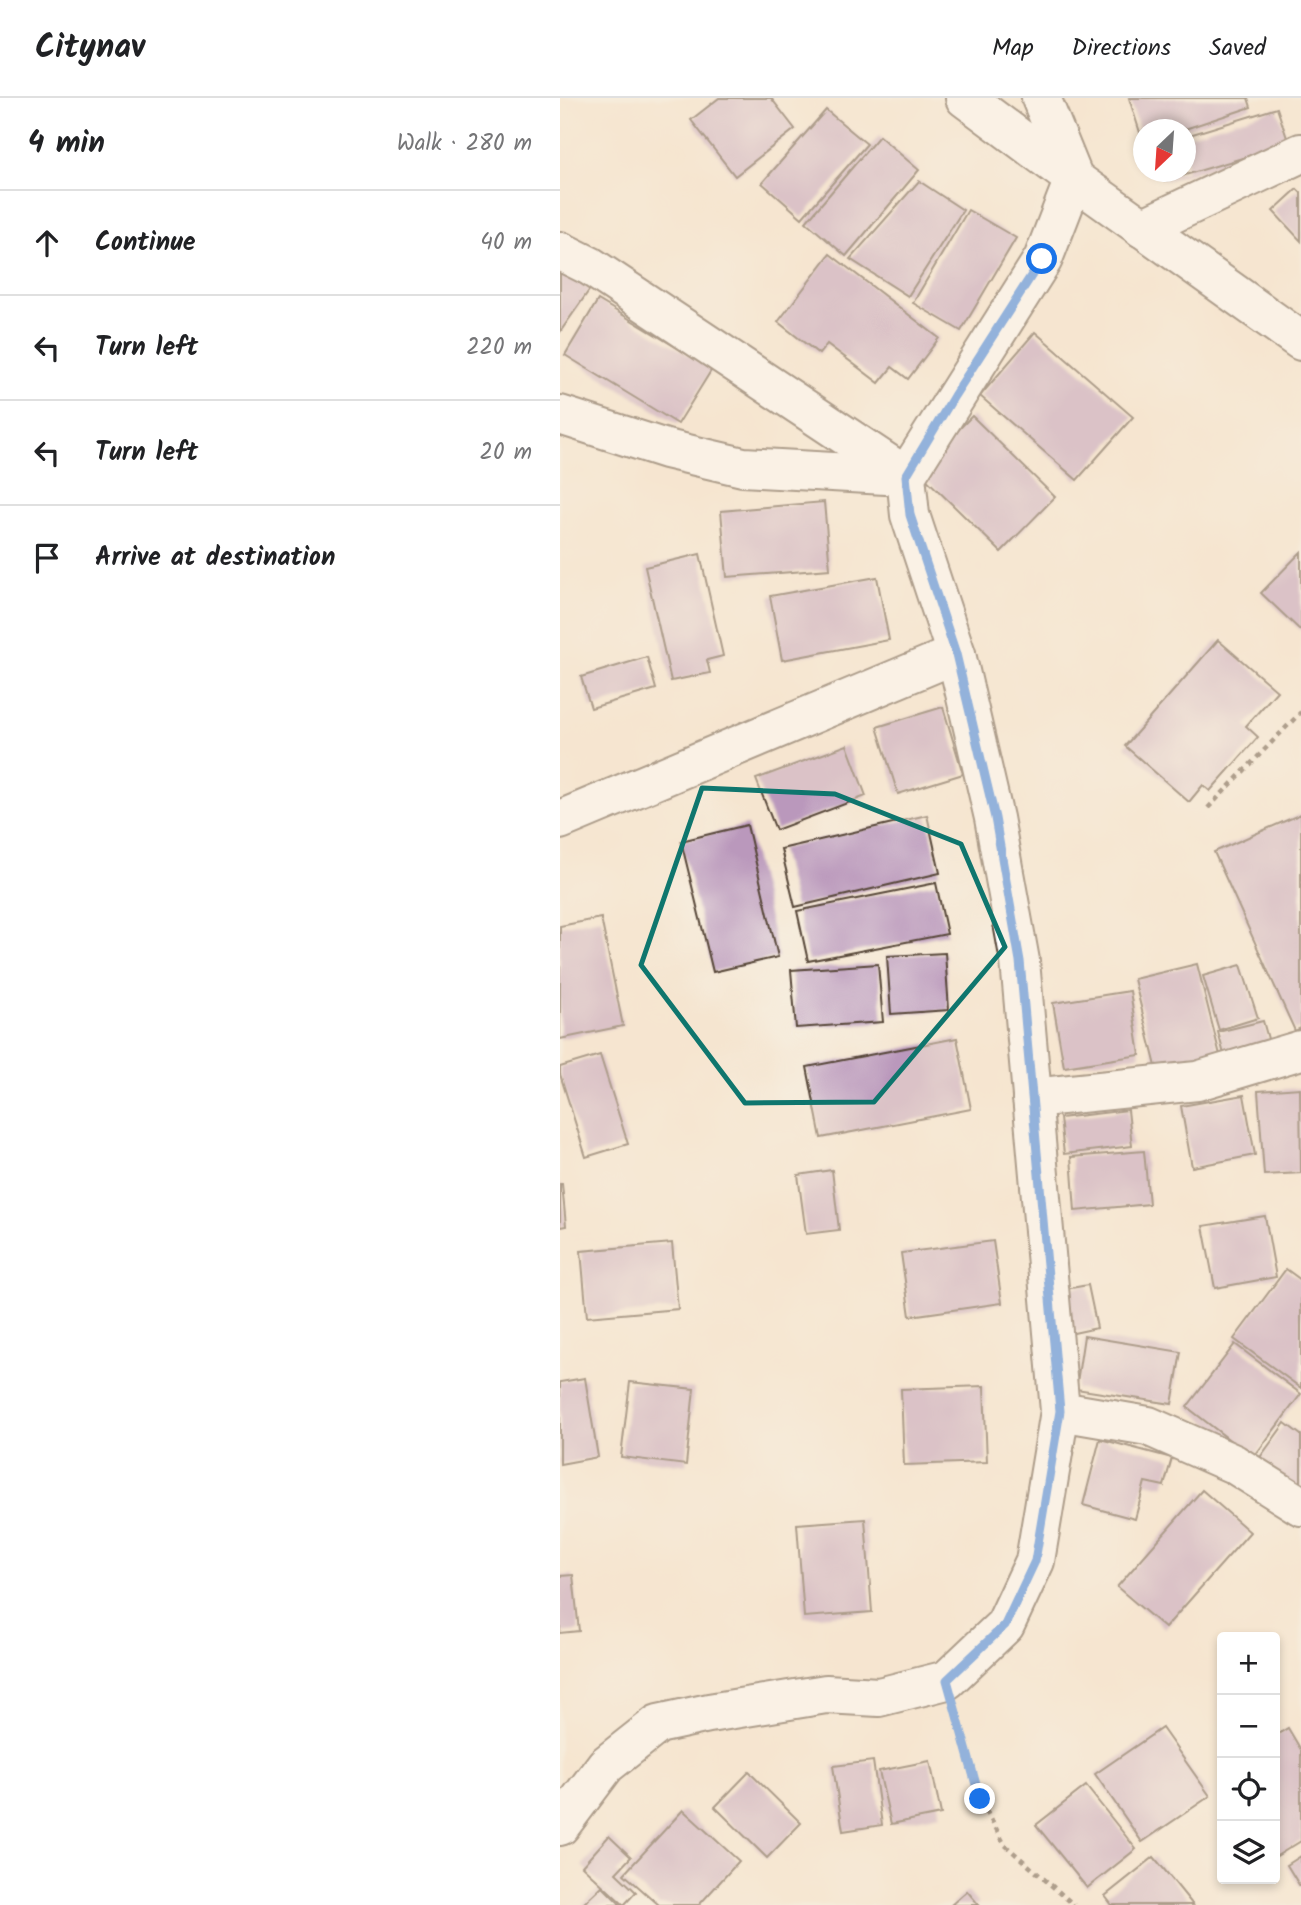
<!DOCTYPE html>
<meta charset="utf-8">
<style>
:root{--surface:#fff;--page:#f6f6f6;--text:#202124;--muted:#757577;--line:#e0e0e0}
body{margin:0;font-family:Kalam,sans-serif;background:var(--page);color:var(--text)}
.controls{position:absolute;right:21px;bottom:21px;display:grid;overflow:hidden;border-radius:7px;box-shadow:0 4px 10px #0003}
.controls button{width:63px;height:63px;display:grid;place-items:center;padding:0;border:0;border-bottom:2px solid var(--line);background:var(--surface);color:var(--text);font:35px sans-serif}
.compass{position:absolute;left:573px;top:21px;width:63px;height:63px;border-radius:50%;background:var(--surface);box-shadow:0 4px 10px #0003;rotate:205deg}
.stop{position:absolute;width:21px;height:21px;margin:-16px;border:5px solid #1a73e8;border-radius:50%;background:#fff}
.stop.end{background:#1a73e8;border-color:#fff;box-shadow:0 2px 7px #0008}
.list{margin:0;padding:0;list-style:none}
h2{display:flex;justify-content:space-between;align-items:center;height:91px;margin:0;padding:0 28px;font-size:30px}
h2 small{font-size:23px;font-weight:400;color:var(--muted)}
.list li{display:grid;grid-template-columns:46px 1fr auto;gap:21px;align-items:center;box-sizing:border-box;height:105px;padding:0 28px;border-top:2px solid var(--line)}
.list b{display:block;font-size:26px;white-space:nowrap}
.list em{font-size:23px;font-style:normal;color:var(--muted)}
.icon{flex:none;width:38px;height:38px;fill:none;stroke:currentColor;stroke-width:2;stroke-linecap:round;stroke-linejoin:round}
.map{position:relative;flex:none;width:741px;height:1807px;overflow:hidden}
header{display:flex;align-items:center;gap:42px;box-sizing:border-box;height:98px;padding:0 35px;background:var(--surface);border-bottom:2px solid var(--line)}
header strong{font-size:33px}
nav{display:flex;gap:38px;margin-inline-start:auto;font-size:24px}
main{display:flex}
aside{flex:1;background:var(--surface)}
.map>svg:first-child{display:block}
.building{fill:#ba98bc}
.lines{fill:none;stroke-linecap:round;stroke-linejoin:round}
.minor-casing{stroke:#574639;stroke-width:42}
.path{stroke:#574639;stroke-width:4.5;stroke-dasharray:5 5;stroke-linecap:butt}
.minor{stroke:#fff;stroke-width:38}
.route{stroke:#1a73e8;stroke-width:9}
.marked{fill:none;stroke:#0f766e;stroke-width:5;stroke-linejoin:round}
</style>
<header>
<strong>Citynav</strong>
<nav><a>Map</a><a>Directions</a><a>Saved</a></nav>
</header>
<main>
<aside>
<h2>4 min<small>Walk · 280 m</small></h2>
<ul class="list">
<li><svg class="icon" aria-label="ahead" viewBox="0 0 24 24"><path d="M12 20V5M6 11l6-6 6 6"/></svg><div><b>Continue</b></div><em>40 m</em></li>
<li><svg class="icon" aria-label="left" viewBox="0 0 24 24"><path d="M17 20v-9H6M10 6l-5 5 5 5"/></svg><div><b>Turn left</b></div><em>220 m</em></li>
<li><svg class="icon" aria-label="left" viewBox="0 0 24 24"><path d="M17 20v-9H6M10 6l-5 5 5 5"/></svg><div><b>Turn left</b></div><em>20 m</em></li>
<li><svg class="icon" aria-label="arrive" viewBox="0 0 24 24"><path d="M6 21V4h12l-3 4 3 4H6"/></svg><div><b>Arrive at destination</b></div></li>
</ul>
</aside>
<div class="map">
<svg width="741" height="1807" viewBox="0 0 741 1807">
<rect width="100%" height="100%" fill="#f7f3e8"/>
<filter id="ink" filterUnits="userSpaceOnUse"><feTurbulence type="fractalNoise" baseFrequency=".0143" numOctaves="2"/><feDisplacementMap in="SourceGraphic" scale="14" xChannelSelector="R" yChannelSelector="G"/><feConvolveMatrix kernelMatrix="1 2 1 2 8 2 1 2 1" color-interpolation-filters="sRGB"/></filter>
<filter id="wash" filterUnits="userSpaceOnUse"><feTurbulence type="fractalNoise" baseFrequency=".00686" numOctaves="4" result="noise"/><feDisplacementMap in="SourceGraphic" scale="28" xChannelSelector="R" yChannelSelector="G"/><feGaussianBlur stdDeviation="1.57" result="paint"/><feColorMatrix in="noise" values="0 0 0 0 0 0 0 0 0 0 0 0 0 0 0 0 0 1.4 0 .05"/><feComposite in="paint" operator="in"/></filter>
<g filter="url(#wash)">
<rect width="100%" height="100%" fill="#f5e5d0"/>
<g id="blocks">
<!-- building -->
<g class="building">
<polygon points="159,0 211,0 235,31 175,78 131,22"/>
<polygon points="569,0 688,0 691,9 622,32 584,32 583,44"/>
<polygon points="717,10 729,46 605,83 602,74 626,74 626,38"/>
<polygon points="266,12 307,46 242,120 202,85"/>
<polygon points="319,38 359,72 286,158 246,124"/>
<polygon points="359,83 403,112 348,198 290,161"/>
<polygon points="737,91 741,95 741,143 713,113"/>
<polygon points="408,112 456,140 401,233 353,205"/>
<polygon points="270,156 379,240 348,281 332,269 319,285 267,246 259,256 218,224"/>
<polygon points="0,170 30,191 0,234"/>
<polygon points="38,202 152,271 118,326 5,257"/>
<polygon points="475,234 573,319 517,382 420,298"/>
<polygon points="412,318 495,399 441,454 358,373"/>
<polygon points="264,404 270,471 167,479 161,413"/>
<polygon points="741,454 741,533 701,495"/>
<polygon points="140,456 163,558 147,562 150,575 111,583 85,469"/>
<polygon points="317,479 329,542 222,562 210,498"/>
<polygon points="658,542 717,593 686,628 698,639 650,693 643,687 629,704 565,648"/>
<polygon points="87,559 96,591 31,610 21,579"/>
<polygon points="383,609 403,676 338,696 317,629"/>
<polygon points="287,647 306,698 216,732 196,681"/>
<polygon points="741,716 741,930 735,933 654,754"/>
<polygon points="367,717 380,775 235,809 221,751"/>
<polygon points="187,727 218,859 153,874 121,743"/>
<polygon points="376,785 387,836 248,863 237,813"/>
<polygon points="41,820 63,928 0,941 0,828"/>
<polygon points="385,855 389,912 331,916 327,858"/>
<polygon points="318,866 323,924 236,930 231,872"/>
<polygon points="637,866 661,961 598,976 574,881"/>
<polygon points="681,867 698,920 659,932 643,878"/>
<polygon points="570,893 580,957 504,969 493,905"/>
<polygon points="703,923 710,948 665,960 658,934"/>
<polygon points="397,940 411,1011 261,1040 247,969"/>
<polygon points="40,957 68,1046 26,1059 0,976 0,969"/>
<polygon points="740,990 741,1075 704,1077 698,993"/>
<polygon points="684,997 695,1057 632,1069 621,1008"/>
<polygon points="568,1012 572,1048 504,1056 500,1020"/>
<polygon points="584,1053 589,1106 515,1113 511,1059"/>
<polygon points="272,1072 279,1132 246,1136 238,1077"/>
<polygon points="0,1086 2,1086 6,1128 0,1129"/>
<polygon points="705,1118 716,1179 655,1190 643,1128"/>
<polygon points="433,1143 442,1205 350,1218 341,1155"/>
<polygon points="112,1145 118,1211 27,1219 21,1153"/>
<polygon points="726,1171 741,1182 741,1290 674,1241"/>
<polygon points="528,1187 537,1230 509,1236 500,1192"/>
<polygon points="524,1238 621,1254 612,1306 516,1291"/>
<polygon points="675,1246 741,1296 693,1360 627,1309"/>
<polygon points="25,1280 38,1359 0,1366 0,1284"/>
<polygon points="70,1284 134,1291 126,1367 61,1359"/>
<polygon points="424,1288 427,1364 344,1367 341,1291"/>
<polygon points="725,1325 741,1337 741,1403 693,1369"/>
<polygon points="540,1341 612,1360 604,1388 585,1384 575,1421 523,1407"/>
<polygon points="642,1392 690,1434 605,1530 557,1489"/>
<polygon points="305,1421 312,1514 244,1519 237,1426"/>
<polygon points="13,1477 19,1533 0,1535 0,1478"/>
<polygon points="602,1630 650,1698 582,1744 535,1676"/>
<polygon points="728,1630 741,1652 741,1743 715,1759 715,1638"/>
<polygon points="313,1663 322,1727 283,1733 273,1668"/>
<polygon points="370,1663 381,1716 331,1726 319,1673"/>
<polygon points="189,1674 241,1725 207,1760 155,1709"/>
<polygon points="526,1688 576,1751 527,1790 476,1727"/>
<polygon points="123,1712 179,1763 139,1807 99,1807 64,1776"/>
<polygon points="49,1738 71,1759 56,1775 76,1794 64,1807 22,1768"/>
<polygon points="741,1758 741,1790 727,1767"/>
<polygon points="594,1759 633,1807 552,1807 545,1798"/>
<polygon points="42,1788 61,1807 22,1807"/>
<polygon points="407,1793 419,1807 391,1807"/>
</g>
</g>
</g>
<g filter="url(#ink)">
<use href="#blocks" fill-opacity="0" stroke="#574639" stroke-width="2"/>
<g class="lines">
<!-- minor casing -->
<g class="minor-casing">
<g id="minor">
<polyline points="405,0 514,81 741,243"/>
<polyline points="582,130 741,55"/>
<polyline points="0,153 30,168 346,378"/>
<polyline points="0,317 106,351 183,369 344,378"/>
<polyline points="0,722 396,556"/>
<polyline points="472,1000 637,983 741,952"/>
<polyline points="500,1313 588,1328 674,1366 741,1408"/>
<polyline points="0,1728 46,1667 98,1626 149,1615 266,1596 319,1599 387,1582 445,1527 475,1463 500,1313 460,863 434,720 396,556 350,417 346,378 483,161 514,81 481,0"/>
</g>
</g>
<!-- path -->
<g class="path">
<polyline points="648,710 741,614"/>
<polyline points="397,1617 420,1701 445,1747 514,1807"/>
</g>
<!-- minor -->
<use href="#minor" class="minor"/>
</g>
</g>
<g class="lines" filter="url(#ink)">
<!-- route -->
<polyline class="route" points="420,1701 387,1582 445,1527 475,1463 500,1313 460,863 435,720 396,556 350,417 346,378 394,298 482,161"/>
</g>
<!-- marked area -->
<path d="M0 0H741V1807H0ZM142 690 275 696 401 746 445 849 314 1004 185 1005 81 867Z" fill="#f5e5d0" fill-opacity=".55" fill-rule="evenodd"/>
<path class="marked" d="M142 690 275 696 401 746 445 849 314 1004 185 1005 81 867Z"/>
</svg>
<div class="controls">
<button>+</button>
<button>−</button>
<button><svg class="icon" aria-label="locate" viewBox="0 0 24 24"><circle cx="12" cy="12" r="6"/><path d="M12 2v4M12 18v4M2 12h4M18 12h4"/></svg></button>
<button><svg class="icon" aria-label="layers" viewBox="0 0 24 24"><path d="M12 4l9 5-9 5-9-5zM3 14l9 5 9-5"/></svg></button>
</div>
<svg class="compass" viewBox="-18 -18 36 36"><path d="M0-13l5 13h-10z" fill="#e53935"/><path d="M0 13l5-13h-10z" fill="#757577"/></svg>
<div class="stop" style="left:482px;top:161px"></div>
<div class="stop end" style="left:420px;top:1701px"></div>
</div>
</main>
